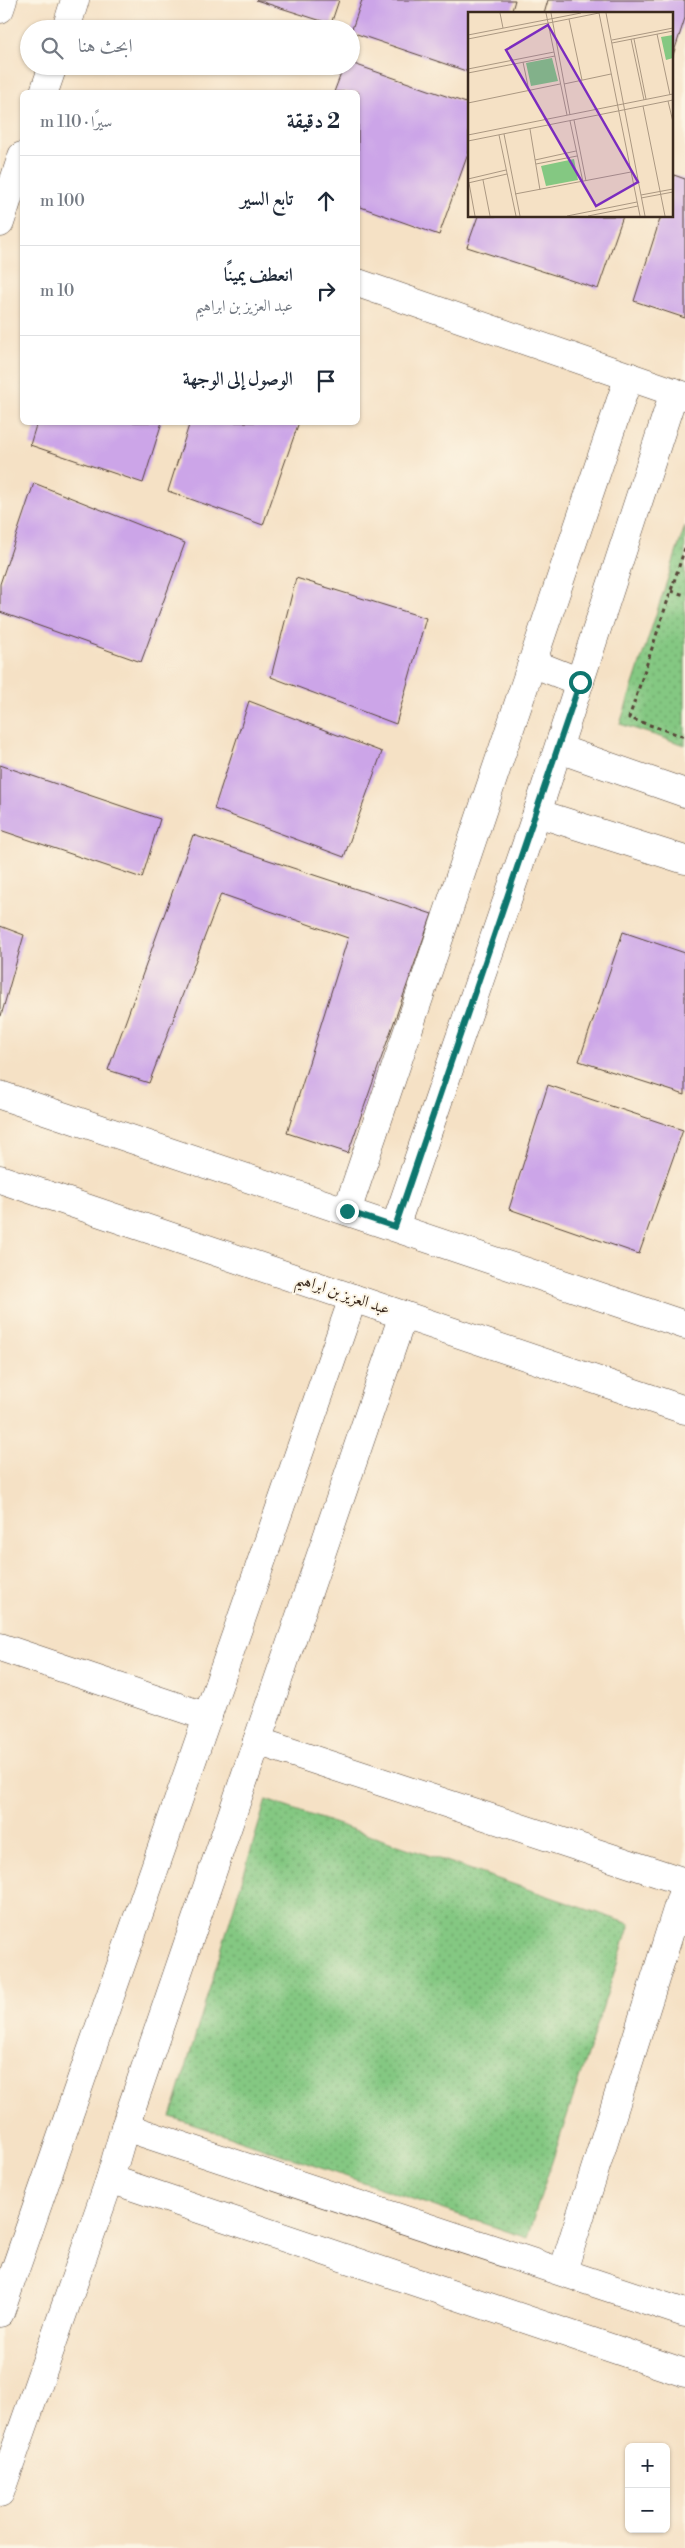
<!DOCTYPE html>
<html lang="ar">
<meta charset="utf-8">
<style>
:root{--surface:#fff;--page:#f6f6f7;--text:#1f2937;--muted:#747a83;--line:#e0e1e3}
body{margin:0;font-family:"Libre Bodoni",Amiri,serif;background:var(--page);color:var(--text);direction:rtl}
.controls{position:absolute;right:15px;bottom:15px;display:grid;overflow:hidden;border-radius:8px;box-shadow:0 1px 4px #0004}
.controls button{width:45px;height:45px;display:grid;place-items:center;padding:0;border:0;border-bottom:1px solid var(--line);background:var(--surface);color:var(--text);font:25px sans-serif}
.stop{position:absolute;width:15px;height:15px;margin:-11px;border:4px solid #0f766e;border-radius:50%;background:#fff}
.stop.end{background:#0f766e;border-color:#fff;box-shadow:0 1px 5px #0008}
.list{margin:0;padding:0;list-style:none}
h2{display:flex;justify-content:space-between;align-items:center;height:65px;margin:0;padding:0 20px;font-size:21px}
h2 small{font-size:16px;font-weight:400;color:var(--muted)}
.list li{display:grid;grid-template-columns:32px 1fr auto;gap:15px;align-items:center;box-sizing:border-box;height:90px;padding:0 20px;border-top:1px solid var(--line)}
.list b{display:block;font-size:19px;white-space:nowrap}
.list p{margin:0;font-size:16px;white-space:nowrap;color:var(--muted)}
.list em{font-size:16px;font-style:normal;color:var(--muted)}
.icon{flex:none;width:28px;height:28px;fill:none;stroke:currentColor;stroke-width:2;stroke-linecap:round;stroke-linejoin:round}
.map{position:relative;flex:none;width:685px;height:2548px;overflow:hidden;direction:ltr}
.search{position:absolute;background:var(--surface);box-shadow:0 1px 4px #0004;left:20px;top:20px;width:340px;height:55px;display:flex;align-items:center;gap:12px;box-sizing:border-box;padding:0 18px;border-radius:28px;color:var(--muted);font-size:19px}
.panel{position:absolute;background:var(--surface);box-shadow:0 1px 4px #0004;left:20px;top:90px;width:340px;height:335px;border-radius:8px;direction:rtl}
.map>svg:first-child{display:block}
.park{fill:url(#park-dots);stroke:#607950}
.building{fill:#cca5e8}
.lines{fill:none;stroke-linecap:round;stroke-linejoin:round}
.minor-casing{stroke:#574537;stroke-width:29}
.major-casing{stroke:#574537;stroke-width:29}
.path{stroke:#574537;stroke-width:3;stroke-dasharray:4 4;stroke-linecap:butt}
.minor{stroke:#fff;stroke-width:28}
.major{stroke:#fff;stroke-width:28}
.route{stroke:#0f766e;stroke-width:6}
.labels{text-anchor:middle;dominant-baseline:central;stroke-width:4;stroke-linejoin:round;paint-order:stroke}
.street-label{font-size:16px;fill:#3b2a1e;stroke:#fcf5e5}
.inset-road{fill:none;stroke:#ab9882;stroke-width:1}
.view{fill:#7b2cbf;fill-opacity:0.15;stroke:#7b2cbf;stroke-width:2.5}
.inset-edge{fill:none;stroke:#3b2a1e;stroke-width:2.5}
</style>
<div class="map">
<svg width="685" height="2548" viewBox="0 0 685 2548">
<defs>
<pattern id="park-dots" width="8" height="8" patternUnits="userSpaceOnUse" patternTransform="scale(1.25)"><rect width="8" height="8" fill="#84c882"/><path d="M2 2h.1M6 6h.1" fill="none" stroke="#6da36a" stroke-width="1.8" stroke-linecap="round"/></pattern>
</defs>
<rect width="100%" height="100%" fill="#fcf5e5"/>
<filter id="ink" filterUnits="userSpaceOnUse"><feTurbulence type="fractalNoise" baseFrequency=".02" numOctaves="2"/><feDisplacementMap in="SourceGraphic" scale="10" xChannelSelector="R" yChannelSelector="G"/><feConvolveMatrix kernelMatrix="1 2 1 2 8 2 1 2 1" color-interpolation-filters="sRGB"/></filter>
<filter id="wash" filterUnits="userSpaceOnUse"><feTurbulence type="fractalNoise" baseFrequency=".0096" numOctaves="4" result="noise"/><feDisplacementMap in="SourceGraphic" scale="20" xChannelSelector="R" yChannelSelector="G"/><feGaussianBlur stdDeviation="1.12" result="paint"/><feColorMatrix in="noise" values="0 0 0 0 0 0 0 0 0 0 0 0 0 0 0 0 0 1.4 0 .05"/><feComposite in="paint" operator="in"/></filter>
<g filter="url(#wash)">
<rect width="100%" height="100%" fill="#f5e1c5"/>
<!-- park -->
<g class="park">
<polygon points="685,526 685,745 620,724"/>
<polygon points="266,1800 630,1924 527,2238 171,2117"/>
</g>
<g id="blocks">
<!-- building -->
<g class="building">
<polygon points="256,0 339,0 331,24"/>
<polygon points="362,0 515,0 511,14 469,14 469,72 351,32"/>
<polygon points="548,0 685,0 685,18 672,58 671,14 544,14"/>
<polygon points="351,63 469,104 469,151 439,235 358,206 358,92 334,92 344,66 351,66"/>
<polygon points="674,175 685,179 685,318 634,301 661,216 671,216 671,185"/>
<polygon points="478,216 623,216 598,289 467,247"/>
<polygon points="37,422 162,422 143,483 30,445"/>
<polygon points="190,422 299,422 263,525 168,491"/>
<polygon points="34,483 185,543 141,662 0,612 0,584"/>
<polygon points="296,578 426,618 396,724 271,677"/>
<polygon points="249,701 382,752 344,857 214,809"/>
<polygon points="0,765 160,819 142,878 0,830"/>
<polygon points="193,835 432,914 348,1153 287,1133 348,938 221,894 149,1083 108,1070"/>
<polygon points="0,926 24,935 1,1016 0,1016"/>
<polygon points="623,932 685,953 685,1095 579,1061"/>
<polygon points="548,1085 683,1130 639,1254 509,1209"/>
</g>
</g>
</g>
<g filter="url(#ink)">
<use href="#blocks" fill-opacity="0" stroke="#574537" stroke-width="1"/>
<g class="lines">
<!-- minor casing -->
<g class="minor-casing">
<g id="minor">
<polyline points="358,283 685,396"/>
<polyline points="532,663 580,682"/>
<polyline points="559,749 685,793"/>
<polyline points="537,813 685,860"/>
<polyline points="0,1095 685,1325"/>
<polyline points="0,1179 685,1410"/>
<polyline points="347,1211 629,376"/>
<polyline points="395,1227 537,813 674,392"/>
<polyline points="0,1647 208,1717"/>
<polyline points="257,1741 685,1882"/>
<polyline points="125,2127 685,2313"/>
<polyline points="110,2179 685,2373"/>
<polyline points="563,2271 685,1884"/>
<polyline points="0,2313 353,1298"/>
<polyline points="0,2493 110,2179 125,2127 403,1315"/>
</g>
</g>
<!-- major casing -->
<g class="major-casing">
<g id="major">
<polyline points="0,9 3,0"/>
<polyline points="66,29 75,0"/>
<polyline points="44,92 53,66"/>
<polyline points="0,223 22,156"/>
</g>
</g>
<!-- path -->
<g class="path">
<polyline points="685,548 629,718 685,737"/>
<polyline points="671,591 685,595"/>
</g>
<!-- minor -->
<use href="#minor" class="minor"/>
<!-- major -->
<use href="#major" class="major"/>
</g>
</g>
<g class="lines" filter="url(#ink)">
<!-- route -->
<polyline class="route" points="347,1211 395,1227 580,682"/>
</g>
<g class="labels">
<!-- street labels -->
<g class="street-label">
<text transform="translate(343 1294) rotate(19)">عبد العزيز بن ابراهيم</text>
</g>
</g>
<!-- overview -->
<g transform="translate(468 12)">
<rect width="205" height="205" fill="#f5e1c5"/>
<path d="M205 23V46L198 48 193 25ZM84 46 90 69 63 74 58 51ZM106 147 110 168 78 174 73 154Z" fill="#84c882"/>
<path class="inset-road" d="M32 1 35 16M78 1 99 103M83 1 102 103M131 1 172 204M138 1 177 204M101 7 114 68M189 22 202 83M0 23 113 1M0 27 131 1M163 27 176 88M166 27 178 87M144 28 205 16M144 31 205 19M55 50 61 79M0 57 86 40M0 61 87 44M96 72 143 62M200 89 205 110M0 91 92 72M175 94 197 204M106 108 118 169M102 109 115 170M62 117 72 178M36 122 52 204M0 123 205 82M31 123 48 204M0 129 205 88M67 148 108 139M68 152 109 144M0 167 38 158M15 168 22 204M0 171 39 162M1 171 7 204M47 182 163 160M173 183 205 177M173 186 205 180M99 204 169 190M120 204 170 194"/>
<path class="view" d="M80 13 170 170 128 194 38 38Z"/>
<rect width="205" height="205" class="inset-edge"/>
</g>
</svg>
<div class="controls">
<button>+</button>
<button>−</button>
</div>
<div class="stop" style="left:580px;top:682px"></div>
<div class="stop end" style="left:347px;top:1211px"></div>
<div class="search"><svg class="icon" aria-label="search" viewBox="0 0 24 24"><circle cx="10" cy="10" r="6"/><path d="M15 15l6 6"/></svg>ابحث هنا</div>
<section class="panel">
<h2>2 دقيقة<small>سيرًا · 110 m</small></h2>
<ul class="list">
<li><svg class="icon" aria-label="ahead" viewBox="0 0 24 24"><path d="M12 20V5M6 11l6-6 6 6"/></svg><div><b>تابع السير</b></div><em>100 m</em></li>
<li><svg class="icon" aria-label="right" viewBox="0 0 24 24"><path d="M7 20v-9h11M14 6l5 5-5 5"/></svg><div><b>انعطف يمينًا</b><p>عبد العزيز بن ابراهيم</p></div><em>10 m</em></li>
<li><svg class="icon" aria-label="arrive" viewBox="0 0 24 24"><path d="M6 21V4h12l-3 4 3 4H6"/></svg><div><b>الوصول إلى الوجهة</b></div></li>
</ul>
</section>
</div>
